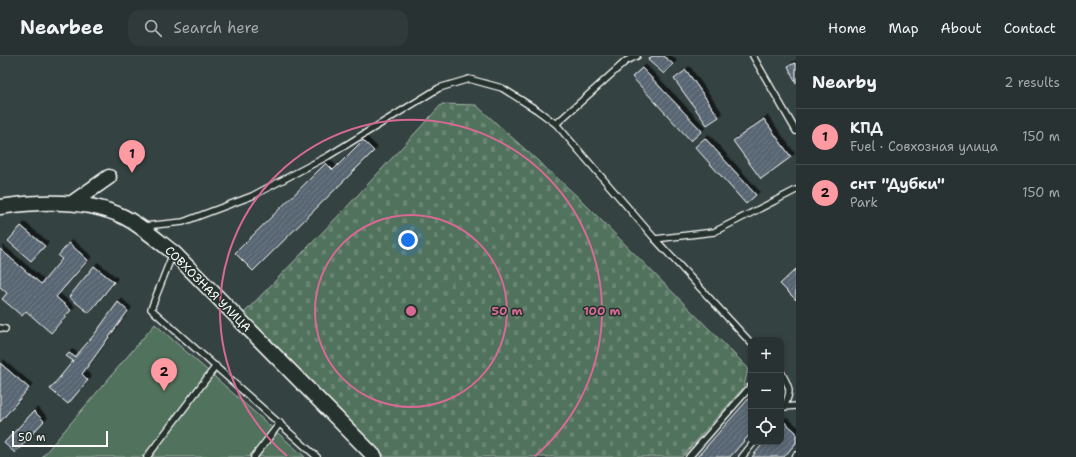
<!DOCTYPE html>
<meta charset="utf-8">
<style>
:root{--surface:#283232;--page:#303a3a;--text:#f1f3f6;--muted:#a5aaac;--line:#444d4d;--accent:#ff9aa2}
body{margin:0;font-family:"Shantell Sans",sans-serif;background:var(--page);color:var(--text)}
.controls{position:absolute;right:12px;bottom:12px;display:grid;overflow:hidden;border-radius:8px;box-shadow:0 2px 6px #0003}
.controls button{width:36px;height:36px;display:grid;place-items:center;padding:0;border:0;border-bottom:1px solid var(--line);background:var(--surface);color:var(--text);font:20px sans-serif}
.scale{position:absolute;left:12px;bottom:10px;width:96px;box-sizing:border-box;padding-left:4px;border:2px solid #fff;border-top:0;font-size:11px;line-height:14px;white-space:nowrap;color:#fff;-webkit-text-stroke:3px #26332d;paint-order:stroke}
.you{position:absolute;left:408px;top:184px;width:14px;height:14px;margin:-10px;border:3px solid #fff;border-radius:50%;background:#1a73e8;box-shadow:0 0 0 6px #1a73e833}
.badge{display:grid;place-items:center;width:26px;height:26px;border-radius:50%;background:var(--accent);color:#111;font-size:13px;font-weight:700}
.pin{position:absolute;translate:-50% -33px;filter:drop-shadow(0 1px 2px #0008)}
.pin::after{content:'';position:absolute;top:21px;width:14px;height:12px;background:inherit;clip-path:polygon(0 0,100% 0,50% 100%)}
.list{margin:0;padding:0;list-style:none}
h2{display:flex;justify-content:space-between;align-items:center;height:52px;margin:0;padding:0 16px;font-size:17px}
h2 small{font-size:13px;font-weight:400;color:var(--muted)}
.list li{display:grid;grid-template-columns:26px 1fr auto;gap:12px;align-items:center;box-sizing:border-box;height:56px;padding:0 16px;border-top:1px solid var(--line)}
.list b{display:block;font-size:15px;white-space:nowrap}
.list p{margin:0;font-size:13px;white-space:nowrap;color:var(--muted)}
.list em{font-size:13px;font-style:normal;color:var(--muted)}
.icon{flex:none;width:22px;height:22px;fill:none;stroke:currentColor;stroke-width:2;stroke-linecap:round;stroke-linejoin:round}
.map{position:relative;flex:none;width:796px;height:401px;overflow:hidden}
header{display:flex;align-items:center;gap:24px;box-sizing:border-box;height:56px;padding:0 20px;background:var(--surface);border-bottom:1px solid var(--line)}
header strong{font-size:19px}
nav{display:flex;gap:22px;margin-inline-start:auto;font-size:14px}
.search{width:280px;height:36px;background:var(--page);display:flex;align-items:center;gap:10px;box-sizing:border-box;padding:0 14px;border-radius:12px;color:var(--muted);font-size:15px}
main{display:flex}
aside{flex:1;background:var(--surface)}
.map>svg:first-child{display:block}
.cemetery{fill:url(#cemetery-stones);stroke:#a8b8ae}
.garden{fill:#51725c;stroke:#a8b8ae}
.building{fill:url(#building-hatch);stroke:#fff;filter:url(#shadow)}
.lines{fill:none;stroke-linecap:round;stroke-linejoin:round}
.service-casing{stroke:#fff;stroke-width:8}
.tertiary-casing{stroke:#fff;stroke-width:17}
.service{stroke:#26332d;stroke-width:5.5}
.tertiary{stroke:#26332d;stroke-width:14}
.ring{fill:none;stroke:#d76994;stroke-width:2}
.labels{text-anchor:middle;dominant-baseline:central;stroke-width:3;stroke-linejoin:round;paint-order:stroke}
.street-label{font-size:12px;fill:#fff;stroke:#26332d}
.centre{fill:#d76994;stroke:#26332d;stroke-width:2}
.ring-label{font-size:12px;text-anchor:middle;font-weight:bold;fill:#d76994;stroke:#26332d;stroke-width:3;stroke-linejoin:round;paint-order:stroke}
</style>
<header>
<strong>Nearbee</strong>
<div class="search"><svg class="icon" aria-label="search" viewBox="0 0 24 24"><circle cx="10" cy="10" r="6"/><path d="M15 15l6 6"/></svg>Search here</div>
<nav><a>Home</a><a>Map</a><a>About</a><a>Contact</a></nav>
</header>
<main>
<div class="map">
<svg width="796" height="401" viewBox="0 0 796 401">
<defs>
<pattern id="cemetery-stones" width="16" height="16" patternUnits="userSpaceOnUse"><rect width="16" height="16" fill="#51725c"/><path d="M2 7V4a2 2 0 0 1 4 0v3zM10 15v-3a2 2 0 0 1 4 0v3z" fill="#6b8774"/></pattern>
<pattern id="building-hatch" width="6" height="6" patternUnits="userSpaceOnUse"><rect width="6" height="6" fill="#586673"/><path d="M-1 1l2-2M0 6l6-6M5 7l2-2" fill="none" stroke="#717d88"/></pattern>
<filter id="shadow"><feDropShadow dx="3.5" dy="-3.5" stdDeviation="0" flood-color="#0009"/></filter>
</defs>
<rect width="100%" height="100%" fill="#354242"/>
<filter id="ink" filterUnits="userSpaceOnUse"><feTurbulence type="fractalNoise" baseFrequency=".025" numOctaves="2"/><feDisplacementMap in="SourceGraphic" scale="8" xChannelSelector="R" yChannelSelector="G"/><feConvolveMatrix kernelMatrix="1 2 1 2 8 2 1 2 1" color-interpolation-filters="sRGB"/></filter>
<g filter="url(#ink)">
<!-- cemetery -->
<polygon class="cemetery" points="442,48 476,49 579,142 748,312 744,331 682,401 385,401 244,257 345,153"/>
<!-- garden -->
<polygon class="garden" points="155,268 305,401 42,401"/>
<!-- building -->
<g class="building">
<polygon points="652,0 664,0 673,8 664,18 648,4"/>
<polygon points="796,7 796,28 788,10"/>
<polygon points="642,12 702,75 691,85 632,21"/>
<polygon points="686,14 719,61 707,69 674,23"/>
<polygon points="764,63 791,101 761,123 733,85"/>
<polygon points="705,82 756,139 746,148 695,91"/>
<polygon points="363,84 374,95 253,215 235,197 326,107 333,114"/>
<polygon points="21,170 45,190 31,205 8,185"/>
<polygon points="69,187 88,204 56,241 71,254 51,277 26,255 22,260 2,243 7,237 0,231 0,193 41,228 62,203 58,200"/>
<polygon points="94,210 114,226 89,257 69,241"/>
<polygon points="796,213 796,244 780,228"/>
<polygon points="118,246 128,255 82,318 88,324 68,348 50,333 73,305 66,300 69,297 75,301 94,279"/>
<polygon points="0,307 29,332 0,366"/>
<polygon points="751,340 751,377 730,401 697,401"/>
<polygon points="34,355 44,365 15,397 4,387"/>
<polygon points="783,365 796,376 796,387 784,401 752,401 764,386 781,386 781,367"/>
</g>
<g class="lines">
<!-- service casing -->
<g class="service-casing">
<g id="service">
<polyline points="753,0 796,75"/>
<polyline points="556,68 626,5 637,0"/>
<polyline points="144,170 183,166 252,140 328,100 439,32 469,23 502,32 537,54 556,68 655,183 751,287"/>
<polyline points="655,183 714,176 796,134"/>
<polyline points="173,197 151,253 317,401"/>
<polyline points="0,272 5,273"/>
<path d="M781 316C790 332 792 334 784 351L796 350"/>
<polyline points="147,401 216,310"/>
<polyline points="254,401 280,367"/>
<polyline points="689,401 751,330"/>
<polyline points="742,401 754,386"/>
<polyline points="795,401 796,399"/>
</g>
</g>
<!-- tertiary casing -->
<g class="tertiary-casing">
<g id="tertiary">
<polyline points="72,147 109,121"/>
<path d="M0 151C40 145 87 143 124 161 142 170 158 185 174 197L375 401"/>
</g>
</g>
<!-- service -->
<use href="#service" class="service"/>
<!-- tertiary -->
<use href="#tertiary" class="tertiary"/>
</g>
</g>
<!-- distance rings -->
<g class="ring">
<circle cx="411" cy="255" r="96"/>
<path d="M287 400A191 191 0 1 1 535 400"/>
</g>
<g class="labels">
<!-- street labels -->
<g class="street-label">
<text transform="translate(208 233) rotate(45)">СОВХОЗНАЯ УЛИЦА</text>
</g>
</g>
<circle cx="411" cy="255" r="6" class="centre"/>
<g class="ring-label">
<text x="507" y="259">50 m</text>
<text x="602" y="259">100 m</text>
</g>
</svg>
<div class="controls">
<button>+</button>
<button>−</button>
<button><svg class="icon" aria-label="locate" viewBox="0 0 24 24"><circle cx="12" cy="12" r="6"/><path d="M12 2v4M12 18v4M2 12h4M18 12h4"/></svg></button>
</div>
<div class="scale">50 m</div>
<div class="you"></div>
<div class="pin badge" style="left:132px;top:117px">1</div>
<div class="pin badge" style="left:164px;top:335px">2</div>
</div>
<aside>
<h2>Nearby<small>2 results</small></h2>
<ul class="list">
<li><span class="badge">1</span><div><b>КПД</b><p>Fuel · Совхозная улица</p></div><em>150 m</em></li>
<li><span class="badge">2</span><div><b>снт &quot;Дубки&quot;</b><p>Park</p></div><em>150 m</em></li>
</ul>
</aside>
</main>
